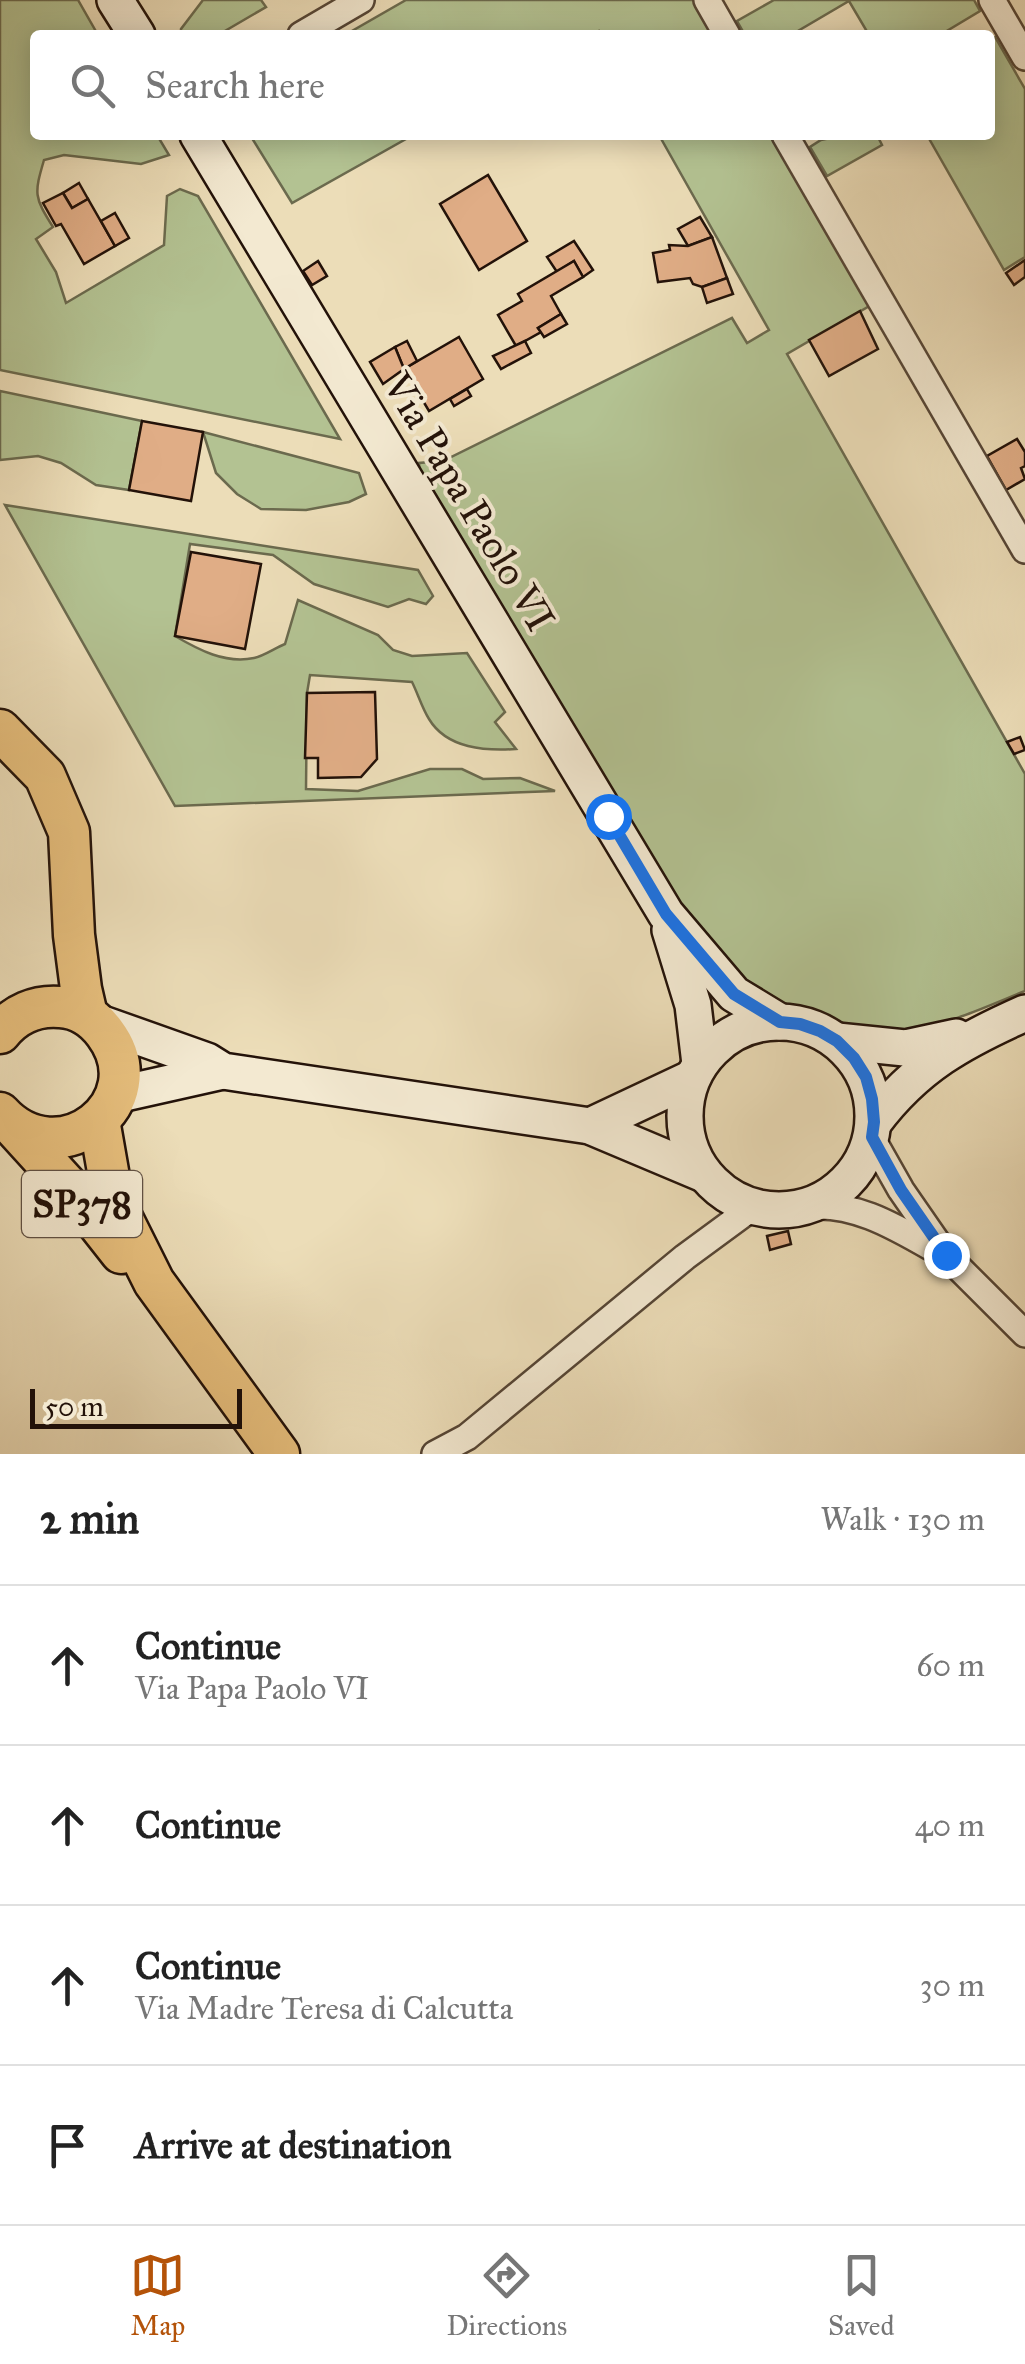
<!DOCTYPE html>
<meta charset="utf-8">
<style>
:root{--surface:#fff;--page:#f2f2f2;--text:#222;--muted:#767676;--line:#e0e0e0;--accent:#b45309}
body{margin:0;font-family:"IM FELL Great Primer",serif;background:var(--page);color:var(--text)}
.scale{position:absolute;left:30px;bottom:25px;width:212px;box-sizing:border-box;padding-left:10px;border:5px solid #231209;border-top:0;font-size:28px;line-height:35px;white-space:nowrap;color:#231209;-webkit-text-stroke:8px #f3e9d1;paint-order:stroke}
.stop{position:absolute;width:30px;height:30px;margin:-22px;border:8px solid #1a73e8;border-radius:50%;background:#fff}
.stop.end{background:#1a73e8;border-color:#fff;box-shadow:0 2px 10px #0008}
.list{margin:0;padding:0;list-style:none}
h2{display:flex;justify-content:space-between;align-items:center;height:130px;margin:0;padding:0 40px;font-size:42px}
h2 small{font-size:32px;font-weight:400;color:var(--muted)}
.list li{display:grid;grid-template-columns:65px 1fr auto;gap:30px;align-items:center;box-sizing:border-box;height:160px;padding:0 40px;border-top:2px solid var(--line)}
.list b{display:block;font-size:38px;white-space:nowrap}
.list p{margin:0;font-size:32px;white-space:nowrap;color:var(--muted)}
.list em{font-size:32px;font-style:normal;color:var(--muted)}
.icon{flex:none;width:55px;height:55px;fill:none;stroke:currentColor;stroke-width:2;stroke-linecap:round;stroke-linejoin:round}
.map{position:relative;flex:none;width:1025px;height:1454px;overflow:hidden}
.search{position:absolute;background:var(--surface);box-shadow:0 5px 25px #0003;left:30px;right:30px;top:30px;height:110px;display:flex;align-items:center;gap:25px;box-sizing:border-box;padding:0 35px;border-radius:10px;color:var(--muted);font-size:38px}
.sheet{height:770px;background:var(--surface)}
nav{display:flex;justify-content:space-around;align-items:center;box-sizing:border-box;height:140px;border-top:2px solid var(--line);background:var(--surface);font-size:28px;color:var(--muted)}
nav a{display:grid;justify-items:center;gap:5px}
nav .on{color:var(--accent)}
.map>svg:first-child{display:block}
.green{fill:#b3c292;stroke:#6b6a4e;stroke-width:2.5}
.building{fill:#e0ad86;stroke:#231209;stroke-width:2.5}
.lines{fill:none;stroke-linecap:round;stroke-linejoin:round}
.street-casing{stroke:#554535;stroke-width:30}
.secondary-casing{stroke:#231209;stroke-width:40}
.primary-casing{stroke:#231209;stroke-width:45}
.street{stroke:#f3e9d1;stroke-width:25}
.secondary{stroke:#f3e9d1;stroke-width:35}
.primary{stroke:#e6be7c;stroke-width:40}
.route{stroke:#1a73e8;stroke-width:12}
.labels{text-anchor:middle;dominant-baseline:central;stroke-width:8;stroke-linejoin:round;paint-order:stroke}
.shield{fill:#f3e9d1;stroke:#615245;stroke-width:2.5}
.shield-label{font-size:38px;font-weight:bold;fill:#231209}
.street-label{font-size:40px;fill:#231209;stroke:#f3e9d1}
</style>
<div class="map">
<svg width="1025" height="1454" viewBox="0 0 1025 1454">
<rect width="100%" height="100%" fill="#ecddb8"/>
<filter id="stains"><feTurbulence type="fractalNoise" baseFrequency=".002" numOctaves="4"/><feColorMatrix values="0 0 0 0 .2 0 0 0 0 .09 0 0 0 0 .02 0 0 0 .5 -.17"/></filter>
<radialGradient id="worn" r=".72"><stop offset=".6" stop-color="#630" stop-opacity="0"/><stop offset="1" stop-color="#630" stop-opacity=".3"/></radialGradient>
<!-- green -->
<g class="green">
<path d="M0 0H78L98 35H35V135H157L169 155 141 164 64 155 44 160C34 194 34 197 53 227L36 239 56 272 66 303 164 245 167 196 180 189 198 196 340 439 0 370Z"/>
<polygon points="203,0 261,0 266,7 218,35 181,35 181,29"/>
<polygon points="406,0 696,0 716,35 602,35 599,31 592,35 345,35"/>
<polygon points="774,0 974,0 980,11 940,35 869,35 849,1 791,35 745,35 737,21"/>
<polygon points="995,37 1025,89 1025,257 1004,270 927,135 990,135 990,39"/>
<polygon points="250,135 413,135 292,203"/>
<path d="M659 135H773L871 305 787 354 1025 774V991C990 1005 954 1022 916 1029 861 1039 793 1021 748 988 730 975 715 954 700 938L420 475 419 463 443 461 732 318 747 343 769 330Z"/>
<polygon points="844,135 877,135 882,145 827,176 810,147 821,140"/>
<polygon points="0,391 142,421 129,490 96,485 61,463 38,456 0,460"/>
<polygon points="203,432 359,473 366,494 349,502 306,510 261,509 237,494 216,473"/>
<path d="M5 505 418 570 433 596 426 604 409 599 388 607 314 584 273 555 190 544 175 636C199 650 225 664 254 658 264 656 275 648 285 644L298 600 378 635 393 650 412 656 467 653 505 712 495 722 516 749C486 751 447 749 429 719 422 708 418 694 412 682L310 675 307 693 306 789 358 791 430 769H462L483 779 520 778 555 791 175 806Z"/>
</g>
<!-- building -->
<g class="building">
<polygon points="488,175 527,241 479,270 440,204"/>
<polygon points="79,183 88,199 72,208 63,193"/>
<polygon points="63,193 72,208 88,199 115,246 84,264 61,224 56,226 43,203"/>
<polygon points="115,213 129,238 115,246 101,221"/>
<polygon points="700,217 712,237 688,246 678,229"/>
<polygon points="712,237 727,278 702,287 693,284 690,278 658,282 653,253 670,250 669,245 688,246"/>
<polygon points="574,241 593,270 583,277 574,261 557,272 547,257"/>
<polygon points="1025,260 1025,277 1014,285 1006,273"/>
<polygon points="318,261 327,276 312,285 303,271"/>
<polygon points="574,261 583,277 551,296 561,314 538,328 541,332 516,346 498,315 522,301 518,294"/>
<polygon points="727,278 733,294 707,303 702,287"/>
<polygon points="860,311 878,349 829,376 809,340"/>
<polygon points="561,314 567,324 544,337 538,328"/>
<polygon points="459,337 483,379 429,411 404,369"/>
<polygon points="407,341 417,361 404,369 395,347"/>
<polygon points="525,341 531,353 501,369 493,356"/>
<polygon points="395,347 404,369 383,384 370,362"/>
<polygon points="467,389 471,396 454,406 450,399"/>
<polygon points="142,421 203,432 191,501 129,490"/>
<polygon points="1017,439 1025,452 1025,466 1021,468 1025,479 1006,490 987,456"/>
<polygon points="191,552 261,564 245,649 175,636"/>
<polygon points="375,692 377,759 361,777 318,778 318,758 305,758 307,693"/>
<polygon points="1020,737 1025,750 1014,754 1007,742"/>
<polygon points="788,1231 791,1244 770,1250 767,1236"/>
</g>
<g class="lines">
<!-- street casing -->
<g class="street-casing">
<g id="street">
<polyline points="707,0 727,35"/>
<polyline points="992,0 1025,57"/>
<polyline points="301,35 361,0"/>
<polyline points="785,135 1025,550"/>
<polyline points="871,1137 901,1190 946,1255 1025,1334"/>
<path d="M804 1207C854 1200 899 1229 941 1253"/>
<polyline points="435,1454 467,1437 685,1257 753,1207"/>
</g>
</g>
<!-- secondary casing -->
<g class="secondary-casing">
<g id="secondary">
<polyline points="115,0 137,35"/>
<polyline points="198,135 666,914 734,994 780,1022"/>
<polyline points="670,930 693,1005 700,1064"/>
<circle cx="779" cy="1116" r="94"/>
<polyline points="97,1022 207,1061 223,1071 590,1126 704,1174"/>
<polyline points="837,1041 905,1048 956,1037"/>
<polyline points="116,1095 223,1071"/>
<path d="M874 1122C916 1066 962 1041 1025 1013"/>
<polyline points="590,1126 692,1078"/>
</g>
</g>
<!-- primary casing -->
<g class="primary-casing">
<g id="primary">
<polyline points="0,730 45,776 69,832 74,935 81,989 87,1015"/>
<path d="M0 1033C15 1014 36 1005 60 1007 79 1008 94 1018 105 1033 157 1102 59 1178 0 1113"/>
<polyline points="99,1120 113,1200 154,1282 279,1454"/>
<polyline points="13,1126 73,1192 121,1253"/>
</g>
</g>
<!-- street -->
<use href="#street" class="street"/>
<!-- secondary -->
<use href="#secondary" class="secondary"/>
<!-- primary -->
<use href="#primary" class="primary"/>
</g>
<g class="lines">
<!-- route -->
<polyline class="route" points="608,816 666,914 734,994 780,1022 800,1024 820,1031 837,1041 854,1058 866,1077 872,1099 874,1122 872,1137 901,1190 946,1255"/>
</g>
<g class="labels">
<!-- shield labels -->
<rect class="shield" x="22" y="1171" width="120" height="66" rx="8"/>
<g class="shield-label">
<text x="82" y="1204">SP378</text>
</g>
<!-- street labels -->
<g class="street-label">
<text transform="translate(469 502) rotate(59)">Via Papa Paolo VI</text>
</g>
</g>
<rect width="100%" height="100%" filter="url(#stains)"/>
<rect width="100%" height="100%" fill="url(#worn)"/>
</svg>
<div class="scale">50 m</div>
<div class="stop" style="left:608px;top:816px"></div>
<div class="stop end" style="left:946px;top:1255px"></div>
<div class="search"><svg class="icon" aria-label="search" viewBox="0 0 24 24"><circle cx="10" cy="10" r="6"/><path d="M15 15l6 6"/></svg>Search here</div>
</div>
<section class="sheet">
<h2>2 min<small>Walk · 130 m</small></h2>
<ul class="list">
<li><svg class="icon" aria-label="ahead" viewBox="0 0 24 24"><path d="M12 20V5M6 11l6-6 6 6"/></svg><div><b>Continue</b><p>Via Papa Paolo VI</p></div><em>60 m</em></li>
<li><svg class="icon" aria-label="ahead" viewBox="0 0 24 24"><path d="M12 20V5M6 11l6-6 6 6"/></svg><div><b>Continue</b></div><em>40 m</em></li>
<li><svg class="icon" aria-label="ahead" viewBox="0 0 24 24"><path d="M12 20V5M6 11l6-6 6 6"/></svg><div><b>Continue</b><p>Via Madre Teresa di Calcutta</p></div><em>30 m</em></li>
<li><svg class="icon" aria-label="arrive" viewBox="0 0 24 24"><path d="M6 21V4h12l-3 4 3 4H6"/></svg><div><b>Arrive at destination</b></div></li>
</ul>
</section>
<nav>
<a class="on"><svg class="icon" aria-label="map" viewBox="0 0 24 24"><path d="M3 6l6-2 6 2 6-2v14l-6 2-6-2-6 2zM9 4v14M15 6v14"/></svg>Map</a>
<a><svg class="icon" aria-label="directions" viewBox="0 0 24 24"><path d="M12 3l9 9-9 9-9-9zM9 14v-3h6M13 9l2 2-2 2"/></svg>Directions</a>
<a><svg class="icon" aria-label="saved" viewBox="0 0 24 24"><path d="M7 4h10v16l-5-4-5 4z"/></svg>Saved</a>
</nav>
